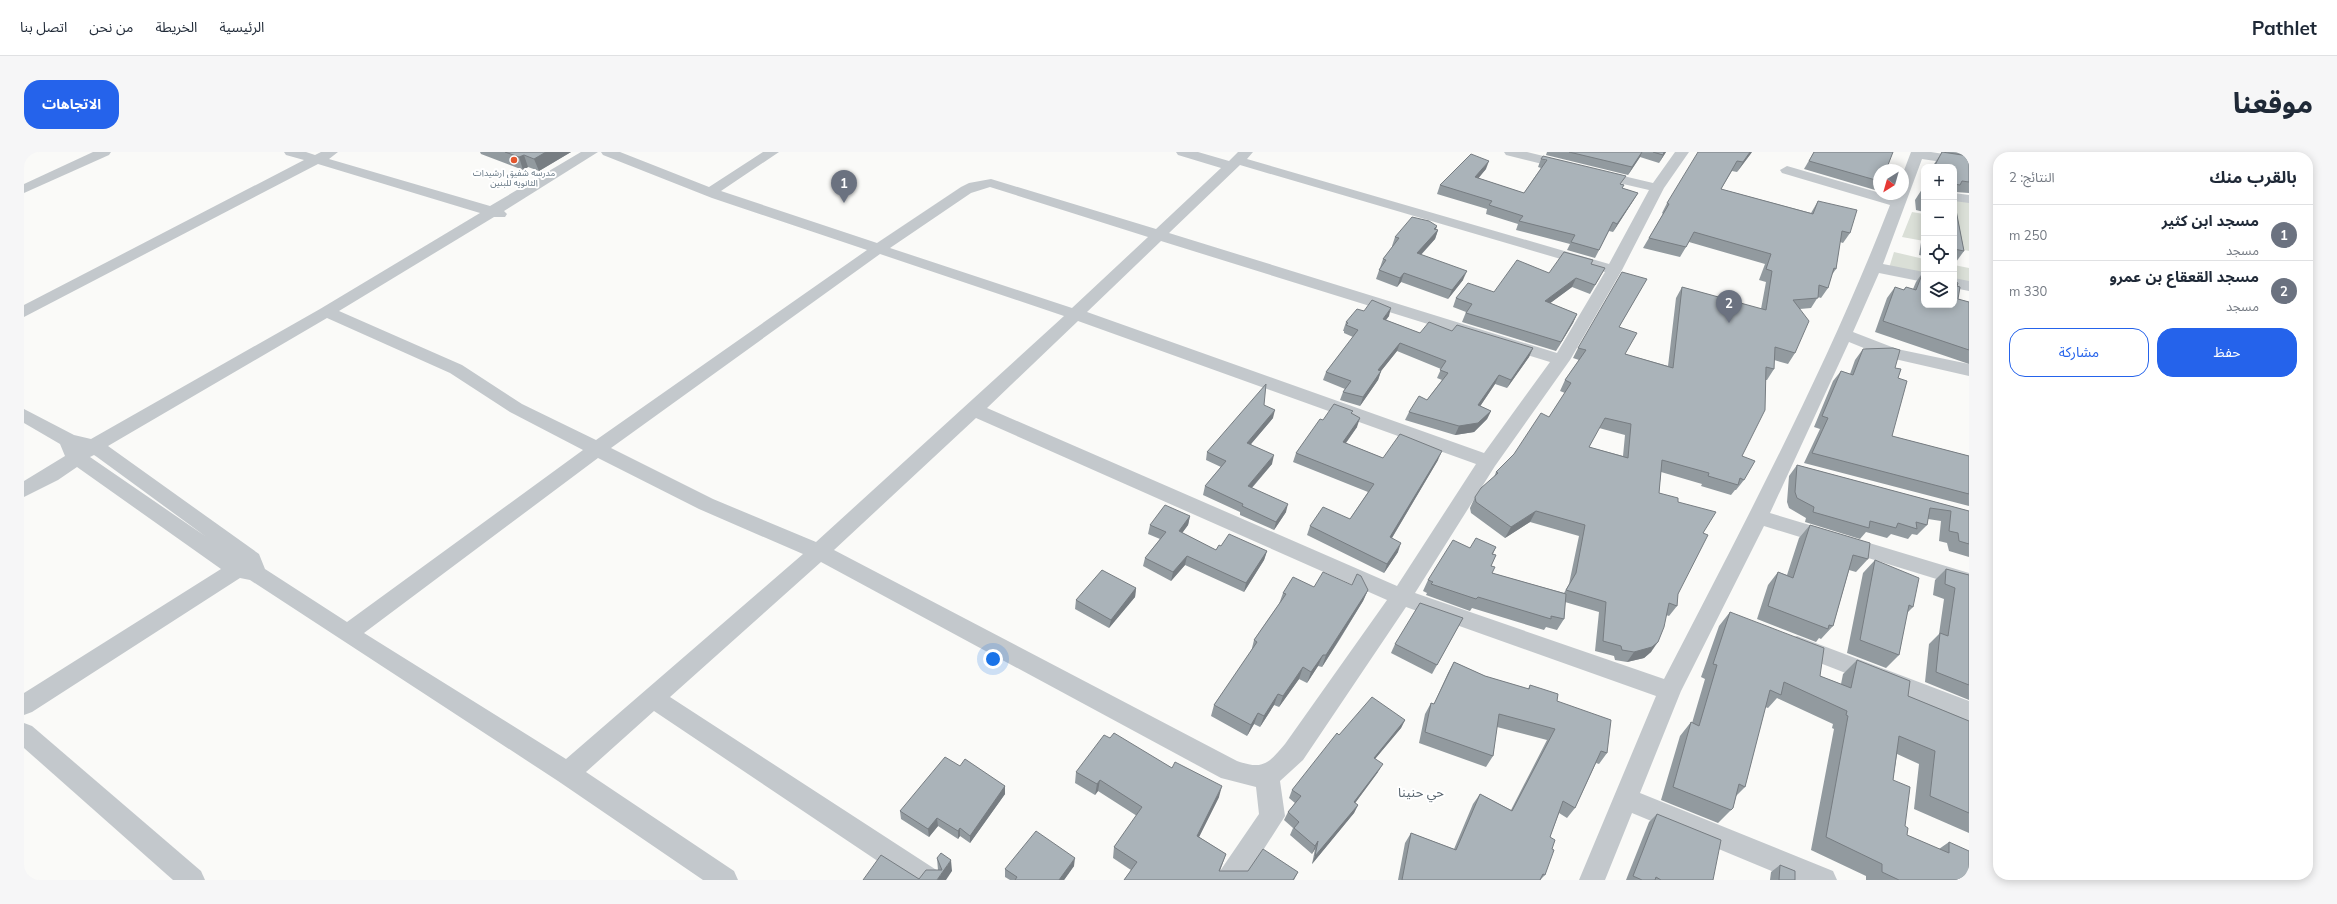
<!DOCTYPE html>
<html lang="ar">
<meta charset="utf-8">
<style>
:root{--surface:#fff;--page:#f6f6f7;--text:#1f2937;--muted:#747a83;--line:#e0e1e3;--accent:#2563eb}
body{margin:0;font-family:Mulish,"Noto Sans Arabic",sans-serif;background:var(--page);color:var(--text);direction:rtl}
.controls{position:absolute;right:12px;top:12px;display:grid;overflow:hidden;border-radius:8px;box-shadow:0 2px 10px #0003}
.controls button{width:36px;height:36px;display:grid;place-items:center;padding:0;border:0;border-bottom:1px solid var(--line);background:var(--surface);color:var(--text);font:20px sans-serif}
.compass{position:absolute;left:1849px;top:12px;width:36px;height:36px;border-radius:50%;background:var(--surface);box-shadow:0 2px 10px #0003;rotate:217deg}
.you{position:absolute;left:969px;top:507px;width:14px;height:14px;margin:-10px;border:3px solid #fff;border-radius:50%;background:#1a73e8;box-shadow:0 0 0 6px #1a73e833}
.badge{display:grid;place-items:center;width:26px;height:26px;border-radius:50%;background:var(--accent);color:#fff;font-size:13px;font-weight:700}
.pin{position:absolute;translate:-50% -33px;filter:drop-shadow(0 1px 2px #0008)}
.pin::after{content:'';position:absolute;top:21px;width:14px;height:12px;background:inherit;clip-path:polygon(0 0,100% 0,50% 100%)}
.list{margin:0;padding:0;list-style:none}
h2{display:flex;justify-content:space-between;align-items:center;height:52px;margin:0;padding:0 16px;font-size:17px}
h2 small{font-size:13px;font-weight:400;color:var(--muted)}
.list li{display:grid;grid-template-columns:26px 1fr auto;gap:12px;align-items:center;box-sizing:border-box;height:56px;padding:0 16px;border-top:1px solid var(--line)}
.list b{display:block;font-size:15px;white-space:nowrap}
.list p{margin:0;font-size:13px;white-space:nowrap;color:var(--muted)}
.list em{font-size:13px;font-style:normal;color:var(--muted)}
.actions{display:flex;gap:8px;padding:12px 16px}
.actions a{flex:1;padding:9px 0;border:1px solid var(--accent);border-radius:16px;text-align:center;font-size:14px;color:var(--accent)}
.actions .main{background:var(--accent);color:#fff}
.icon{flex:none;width:22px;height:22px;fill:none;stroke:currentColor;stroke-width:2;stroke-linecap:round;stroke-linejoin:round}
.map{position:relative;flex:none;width:1945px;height:728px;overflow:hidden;direction:ltr;border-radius:16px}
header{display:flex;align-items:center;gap:24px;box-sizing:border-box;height:56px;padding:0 20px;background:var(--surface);border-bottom:1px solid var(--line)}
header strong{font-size:19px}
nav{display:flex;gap:22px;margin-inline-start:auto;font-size:14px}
.intro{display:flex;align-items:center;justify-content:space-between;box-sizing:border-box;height:96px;padding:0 24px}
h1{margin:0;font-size:28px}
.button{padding:10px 18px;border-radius:16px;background:var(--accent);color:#fff;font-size:14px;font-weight:700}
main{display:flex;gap:24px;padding:0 24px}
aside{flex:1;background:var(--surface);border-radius:16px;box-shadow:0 2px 10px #0003}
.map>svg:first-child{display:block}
.green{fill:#dadfd7}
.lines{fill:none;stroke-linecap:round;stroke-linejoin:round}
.minor{fill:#c3c8cc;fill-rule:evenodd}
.wall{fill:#929a9f;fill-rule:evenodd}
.shaded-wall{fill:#777d82}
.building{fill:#aab3b9;stroke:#777d82;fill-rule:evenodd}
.poi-dot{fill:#e4572e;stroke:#fff;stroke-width:1.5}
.labels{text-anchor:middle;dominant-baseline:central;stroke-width:4;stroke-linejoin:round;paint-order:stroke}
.far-poi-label{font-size:9px;fill:#657683;stroke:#fff}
.near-neighbourhood-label{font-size:13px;fill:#57646e;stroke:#fff}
</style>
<header>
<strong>Pathlet</strong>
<nav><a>الرئيسية</a><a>الخريطة</a><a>من نحن</a><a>اتصل بنا</a></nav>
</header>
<div class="intro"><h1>موقعنا</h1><a class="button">الاتجاهات</a></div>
<main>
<aside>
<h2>بالقرب منك<small>النتائج: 2</small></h2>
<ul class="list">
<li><span class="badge" style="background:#6b7280">1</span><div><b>مسجد ابن كثير</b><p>مسجد</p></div><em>250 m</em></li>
<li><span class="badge" style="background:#6b7280">2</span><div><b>مسجد القعقاع بن عمرو</b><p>مسجد</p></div><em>330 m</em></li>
</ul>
<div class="actions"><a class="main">حفظ</a><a>مشاركة</a></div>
</aside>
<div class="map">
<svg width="1945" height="728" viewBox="0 0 1945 728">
<rect width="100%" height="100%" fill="#fafaf8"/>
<!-- green -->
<g class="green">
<polygon points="1930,46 1945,48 1945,99 1930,96"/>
<polygon points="1888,60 1900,62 1900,89 1878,85"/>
<polygon points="1870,100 1900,107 1900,123 1865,116"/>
<polygon points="1930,113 1945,116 1945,132 1930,129"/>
</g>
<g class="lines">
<!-- minor -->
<g class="minor">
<polygon points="69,0 87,0 85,3 0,41 0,32"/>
<path d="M260 0H282L291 3 297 0H314L305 7 466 54 557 0H574L480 59 483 62 481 65H470L315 159 438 213 498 252 572 288 843 98 688 46 579 3 577 0H596L685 35 739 0H755L697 39 853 91 937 35 945 31 967 27 1132 77 1197 16 1154 3 1152 0H1174L1205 9 1214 0H1229L1223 7 1585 112 1625 38 1569 25 1567 22 1569 19 1574 18 1629 31 1651 0H1665L1640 36 1598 118 1546 208 1471 314 1391 441 1640 527C1720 372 1803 216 1866 53L1758 21 1756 18 1763 14 1870 45 1871 42H1879V21L1887 0H1907L1945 6V14L1898 7 1859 112 1900 120V130L1855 121 1829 180 1873 197 1945 212V224L1862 205 1825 190 1746 361 1945 421V437L1740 374 1657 539 1616 641 1809 719 1813 728H1769L1608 661 1581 728H1555L1632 544 1382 455 1279 608 1256 629 1261 664 1220 728H1192L1196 719 1235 662 1232 635 1197 626 797 410 646 545 914 719 918 728H882L630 559 562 620 710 719 714 728H679L534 629 226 428 216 426 8 560 0 563V541L197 417 53 315 34 328 0 345V329L41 304 36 292 0 271V257L50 283 67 287 296 157 456 61 294 12 0 165V153L280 8 262 3ZM1216 13 1581 120 1533 201 1145 81ZM966 35 1124 85 1048 156 866 96 947 41ZM1137 89 1526 210 1460 301 1063 160ZM856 102 1040 164 792 390 689 347 587 296ZM303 166 426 221 486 260 559 298 323 470 241 417 235 402 84 294ZM1054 169 1452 312 1373 434 963 256ZM952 266 1363 448 1261 592C1244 612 1239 618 1213 609L810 398ZM70 303 73 305 181 384 66 305ZM574 306 675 357 779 402 542 607 340 481Z"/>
<polygon points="1480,0 1503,0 1548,11 1550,14 1543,18 1482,3"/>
<polygon points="1930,41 1945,43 1945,51 1930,49"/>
<polygon points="1930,126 1945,129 1945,139 1930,136"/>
<polygon points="1773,484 1945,549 1945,569 1765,499 1762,493 1765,487"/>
<polygon points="0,571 8,574 177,719 181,728 149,728 0,596"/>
</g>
</g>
<!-- wall -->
<g class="wall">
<polygon points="456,0 547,0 515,19 504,15 499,18 457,2"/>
<polygon points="1523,0 1642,0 1635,11 1616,5 1604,23 1522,3"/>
<path d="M1728 0 1713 20 1708 19 1697 37 1787 61 1794 49 1826 81 1819 91 1816 90 1812 117 1807 124 1804 136 1797 146 1794 145 1787 156 1776 157 1771 201 1764 212 1750 208V217L1743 228H1742L1718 304 1720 328 1712 338H1711L1707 343 1677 334 1678 332 1637 320 1635 341 1654 350 1679 381 1654 442 1653 454 1645 464 1642 463 1627 500 1620 506 1603 510 1591 508 1590 504 1571 499 1575 460 1541 450 1540 467 1533 478 1522 475 1520 478 1448 456 1446 459 1402 443 1403 441 1399 439 1404 428 1446 396 1472 395 1469 402 1472 403 1467 414 1468 421 1540 441 1545 432 1555 384 1506 370 1481 386 1447 361 1446 356 1451 345 1470 325 1472 320 1490 302 1525 265 1541 241 1536 239 1541 228 1555 208 1549 206 1554 196 1617 137 1595 175 1601 202 1644 214 1652 146 1658 135 1737 157 1742 130 1735 128 1741 112 1665 90 1656 105 1619 96 1639 62 1638 61 1643 51ZM1575 276 1601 283 1599 304 1565 295Z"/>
<polygon points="1790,0 1855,18 1855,32 1851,38 1780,17"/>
<polygon points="1917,0 1945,0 1945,41 1931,40 1930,41 1930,15 1908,15 1918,0 1937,3"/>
<polygon points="1517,7 1600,33 1598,36 1614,41 1609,49 1589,80 1585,79 1571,106 1543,98 1546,92 1492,78 1494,72 1462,62 1463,57 1413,42 1416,33 1462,17 1454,26 1500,41 1517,16 1514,15"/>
<polygon points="1900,30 1900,60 1892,58 1891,48 1900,34 1899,33"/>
<polygon points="1930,48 1940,99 1932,110 1930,109"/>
<polygon points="1900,72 1900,104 1895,103"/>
<polygon points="1413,74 1412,77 1414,78 1411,87 1397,103 1439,128 1424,147 1377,130 1373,135 1352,127 1359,107 1369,94 1368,94 1371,85"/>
<polygon points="1567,112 1576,125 1566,142 1548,135 1526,151 1553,162 1549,171 1532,199 1438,170 1442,160 1429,155 1432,146 1470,140 1525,121"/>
<polygon points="1899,120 1933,134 1934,147 1945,150 1945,212 1851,180 1863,146 1871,135 1879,138 1882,135 1889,137 1892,130"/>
<polygon points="1340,159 1365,164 1362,168 1396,181 1428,179 1509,196 1505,205 1483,236 1471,232 1456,254 1467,259 1463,267 1450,280 1431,283 1381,268 1385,260 1403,248 1418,228 1413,226 1417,217 1373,199 1357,219 1354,228 1336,254 1316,248 1319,240 1321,237 1299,228 1302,220 1329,185 1320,181 1320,179 1319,179 1322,170"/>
<polygon points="1839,197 1871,216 1874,226 1868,284 1945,304 1945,354 1780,311 1796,277 1790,275 1809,229 1817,219 1826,222 1831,208"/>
<polygon points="1240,253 1249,266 1227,292 1248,312 1228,336 1262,360 1250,378 1216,363 1216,360 1179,343 1181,334 1197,315 1182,308 1183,300"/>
<polygon points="1328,261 1333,275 1322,291 1359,306 1414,308 1368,386 1374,400 1360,421 1283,383 1286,374 1326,367 1344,340 1269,310 1272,301 1299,268"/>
<polygon points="1773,313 1945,359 1945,405 1925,399 1923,391 1915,389 1917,369 1904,367 1903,373 1893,383 1888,382 1884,387 1867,382 1863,386 1842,380 1836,387 1781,370 1782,366 1765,356 1763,350 1765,324"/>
<polygon points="1166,364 1164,373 1158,381 1192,398 1197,394 1243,399 1240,408 1220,440 1161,413 1147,429 1119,414 1121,406 1136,387 1124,382 1126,373"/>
<polygon points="1786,373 1844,407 1832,420 1825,418 1809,474 1797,487 1795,486 1792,490 1733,467 1744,433 1754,420 1763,423 1775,386"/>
<polygon points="1851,408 1889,455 1883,461 1875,503 1862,516 1823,501 1839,421"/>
<polygon points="1922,417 1945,423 1945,548 1901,530 1905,492 1915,482 1920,447 1909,443 1911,428"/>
<polygon points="1328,433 1344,438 1339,449 1316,487 1298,515 1294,514 1283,531 1275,527 1255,555 1250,553 1236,575 1230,572 1223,584 1187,564 1190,553 1227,500 1230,488 1255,452 1259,441 1290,435"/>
<polygon points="1112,436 1111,445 1085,476 1051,457 1052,448"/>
<polygon points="1706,460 1796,524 1817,532 1819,522 1833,508 1884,544 1945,569 1945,681 1890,657 1895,612 1873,602 1869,628 1883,683 1915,697 1925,690 1945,728 1842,728 1842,724 1787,698 1810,577 1808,576 1809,572 1753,546 1744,556 1741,555 1721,635 1712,644 1709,656 1694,671 1637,648 1656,584 1667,570 1668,571 1681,527 1677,525 1695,474"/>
<polygon points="1439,466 1408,522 1367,501 1371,492"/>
<polygon points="1430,510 1461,524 1504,537 1506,533 1533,549 1583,601 1575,612 1572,611 1551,656 1543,666 1535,661 1526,685 1521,723 1516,728 1372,728 1374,728 1381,691 1387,681 1430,697 1449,652 1456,642 1487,658 1523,588 1473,575 1469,604 1462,615 1395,591 1401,562 1407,551 1410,552 1424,521"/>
<polygon points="1381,568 1377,576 1351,607 1354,620 1331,651 1334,653 1330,661 1288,712 1291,697 1288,702 1266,683 1269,676 1260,668 1264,660 1271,651 1265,646 1268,638 1315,583"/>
<polygon points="936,614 981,634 981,642 946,691 936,684 934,687 914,674 905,685 877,667 876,659"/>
<polygon points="1052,620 1195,645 1175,685 1202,702 1196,719 1274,720 1270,728 1100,728 1107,718 1089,706 1090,695 1113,664 1074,639 1071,643 1051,631"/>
<polygon points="1633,662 1689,728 1602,728 1625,670"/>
<polygon points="913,706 928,719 895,727 914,718"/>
<polygon points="1756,713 1771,728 1746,728 1747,720"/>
<polygon points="1050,714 1040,728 986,728 981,725 981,717"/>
</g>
<!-- shaded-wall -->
<g class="shaded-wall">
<polygon points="522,0 547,0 515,19 510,7"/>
<polygon points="1618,0 1616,5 1604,23 1608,15"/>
<polygon points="1640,0 1642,0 1635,11 1639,3"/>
<polygon points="1726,0 1728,0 1713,20 1719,10"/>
<polygon points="500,3 504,15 499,18 495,5"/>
<polygon points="1465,9 1462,17 1448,34 1451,25"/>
<polygon points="1614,41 1609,49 1589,80 1593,72"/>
<polygon points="1413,74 1410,82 1414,78 1411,87 1390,110 1393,101"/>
<polygon points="1443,119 1439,128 1424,147 1428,138"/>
<polygon points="1380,121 1377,130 1373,135 1376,126"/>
<polygon points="1552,126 1548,135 1517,158 1521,149"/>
<polygon points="1367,156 1365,164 1356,175 1359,167"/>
<polygon points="1553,162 1549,171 1532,199 1537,190"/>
<polygon points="1376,191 1373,199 1357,219 1354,228 1336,254 1339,245 1354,218"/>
<polygon points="1509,196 1505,205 1483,236 1487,228"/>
<polygon points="1475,223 1471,232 1451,262 1454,253"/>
<polygon points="1251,258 1249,266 1221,299 1223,291"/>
<polygon points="1467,259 1463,267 1450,280 1431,283 1435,274"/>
<polygon points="1336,266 1333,275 1316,299 1319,290"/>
<polygon points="1418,299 1414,308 1363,394 1366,385"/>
<polygon points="1250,303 1248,312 1222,342 1224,334"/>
<polygon points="1264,352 1262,360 1250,378 1252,370"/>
<polygon points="1512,359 1506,370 1481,386 1487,375"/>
<polygon points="1166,364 1164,373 1153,388 1155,379"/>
<polygon points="1377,391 1374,400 1360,421 1363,412"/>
<polygon points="1243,399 1240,408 1220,440 1222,431"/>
<polygon points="1163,404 1161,413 1147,429 1149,420"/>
<polygon points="1112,436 1111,445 1085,476 1087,468"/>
<polygon points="1344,438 1339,449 1298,515 1302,503"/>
<polygon points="1634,490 1627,500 1620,506 1603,510 1610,500"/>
<polygon points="1299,503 1294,514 1283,531 1287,520"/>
<polygon points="1279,515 1275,527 1255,555 1259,544"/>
<polygon points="1254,542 1250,553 1236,575 1240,564"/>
<polygon points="1234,561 1230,572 1223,584 1227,573"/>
<polygon points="1381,568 1377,576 1345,614 1350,606"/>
<polygon points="1359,612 1354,620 1326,658 1330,650"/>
<polygon points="1076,628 1074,639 1071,643 1073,632"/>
<polygon points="981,634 981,642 946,691 946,684"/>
<polygon points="1198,634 1195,645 1170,695 1173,684"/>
<polygon points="1334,653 1330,661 1288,712 1291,704"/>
<polygon points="913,666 914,674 905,685 904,677"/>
<polygon points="936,676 936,684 934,687 934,679"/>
<polygon points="1294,689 1291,697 1288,702 1291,694"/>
<polygon points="1051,706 1050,714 1040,728 1035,728"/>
<polygon points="927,708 928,719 922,728 913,728"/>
</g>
<!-- building -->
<g class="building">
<polygon points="481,0 522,0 510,7 500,3 495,5"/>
<polygon points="1545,0 1618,0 1608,15"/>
<polygon points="1629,0 1640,0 1639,3"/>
<path d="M1674 0H1726L1719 10 1713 9 1697 37 1789 62 1794 49 1833 58 1826 81 1818 79 1812 117 1810 116 1804 136 1795 133 1794 146 1769 148 1785 169 1771 201 1751 195 1750 217 1742 215 1741 258 1718 304 1731 309 1720 328 1716 326 1714 333 1684 324 1685 321 1638 308 1635 341 1654 346V350L1692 360 1679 381 1684 383 1654 442 1653 454 1645 451 1640 475 1634 490 1628 495 1610 500 1598 498 1597 494 1579 489 1582 450 1542 438 1552 421 1561 373 1512 359 1487 375 1452 350 1451 345 1457 336 1474 321 1472 320 1490 302 1517 261 1525 265 1547 231 1541 228 1562 198 1554 196 1598 120 1623 127 1595 175 1613 181 1601 202 1649 216 1658 135 1742 158 1748 119 1742 117 1747 102 1670 80 1662 95 1625 86 1645 52 1643 51ZM1581 266 1607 272 1604 306 1565 295Z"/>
<polygon points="1790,0 1869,0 1862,18 1855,18 1855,29 1785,9"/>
<polygon points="1918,0 1945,4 1945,30 1938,29 1936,33 1930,32 1930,15 1910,15"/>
<polygon points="1447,2 1465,9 1451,25 1500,41 1523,8 1517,7 1519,4 1602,24 1596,32 1600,33 1598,36 1614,41 1593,72 1589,70 1575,98 1547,90 1551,83 1495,69 1499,64 1465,53 1468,49 1416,33"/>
<polygon points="1900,34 1900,48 1899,48 1898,37"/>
<polygon points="1930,48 1940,99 1930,97"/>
<polygon points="1388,65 1405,69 1413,74 1410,77 1414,78 1393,101 1443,119 1428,138 1380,121 1376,126 1355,118 1362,108 1359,107 1375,86 1371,85"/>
<polygon points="1540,100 1569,108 1567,112 1581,116 1571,133 1552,126 1521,149 1553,162 1537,190 1442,161 1448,152 1432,146 1444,131 1470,140 1493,108 1525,121"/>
<polygon points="1899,120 1900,120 1900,153 1930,153 1930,129 1934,131 1933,134 1936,135 1934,147 1945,150 1945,198 1859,169 1871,135 1880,138 1882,135 1892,138"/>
<polygon points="1348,148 1367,156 1359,167 1396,181 1405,170 1428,179 1433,173 1509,196 1487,228 1475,223 1454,253 1467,259 1454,271 1435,274 1385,260 1395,244 1403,248 1424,221 1416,218 1422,209 1376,191 1354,218 1357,219 1339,245 1319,240 1327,229 1302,220 1334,178 1322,173 1324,171 1322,170 1333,157 1340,159"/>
<polygon points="1869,196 1876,198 1871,216 1877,217 1874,226 1883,229 1868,284 1945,304 1945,342 1788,301 1804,266 1798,264 1817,219 1829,223 1839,197"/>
<polygon points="1242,232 1240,253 1251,258 1223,291 1250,303 1224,334 1264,352 1252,370 1218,354 1219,352 1181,334 1202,309 1183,300"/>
<polygon points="1310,252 1329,259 1327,261 1336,266 1319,290 1359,306 1376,282 1418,299 1366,385 1377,391 1363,412 1286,374 1299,355 1326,367 1350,332 1272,301 1296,267 1299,268"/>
<polygon points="1773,313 1945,359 1945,392 1935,389 1934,381 1925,379 1927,359 1906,356 1903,373 1892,370 1893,377 1874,371 1872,376 1846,369 1845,376 1789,360 1790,355 1773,346 1771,340"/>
<polygon points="1141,353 1166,364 1155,379 1192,398 1195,393 1197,394 1205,382 1243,399 1222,431 1163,404 1149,420 1121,406 1142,380 1126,373"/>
<polygon points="1786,373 1846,391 1844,407 1829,403 1809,474 1805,473 1804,477 1744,454 1754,420 1769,426"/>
<polygon points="1452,386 1472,395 1468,402 1472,403 1467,414 1471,415 1468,421 1542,442 1540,467 1527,464 1527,467 1454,445 1452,447 1407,432 1409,430 1404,428 1429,388 1446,396"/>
<polygon points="1851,408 1895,426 1889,455 1885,453 1875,503 1836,488"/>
<polygon points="1922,417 1945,423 1945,533 1912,520 1916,481 1924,484 1931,436 1921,432"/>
<polygon points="1078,418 1112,436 1087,468 1052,448"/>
<polygon points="1299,420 1328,433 1333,422 1337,424 1344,438 1302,503 1299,503 1287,520 1279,515 1259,544 1254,542 1240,564 1234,561 1227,573 1190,553 1233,490 1230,488 1262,442 1259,441 1269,425 1290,435"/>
<polygon points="1396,451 1439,466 1413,513 1371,492"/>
<polygon points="1706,460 1800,496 1796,524 1827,536 1833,508 1886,529 1884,544 1945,569 1945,661 1906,644 1911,599 1875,584 1869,628 1886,635 1881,674 1884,676 1883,683 1925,701 1925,690 1945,699 1945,728 1875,728 1858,720 1858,712 1802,685 1824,564 1822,563 1823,559 1760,530 1757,543 1746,538 1721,635 1715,632 1709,656 1707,658 1649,635 1667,570 1675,574 1693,513 1689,512"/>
<polygon points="1430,510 1461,524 1505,537 1506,533 1534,542 1533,549 1587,568 1583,601 1577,599 1551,656 1539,649 1526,685 1531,688 1528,697 1530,698 1521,723 1519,722 1516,728 1378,728 1387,681 1432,698 1456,642 1488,659 1531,577 1475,562 1469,604 1401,580 1407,551 1410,552"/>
<polygon points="1348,545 1381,568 1350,606 1359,612 1330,650 1334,653 1291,704 1294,689 1291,694 1270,676 1275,670 1264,660 1277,644 1268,638 1313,581 1315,583"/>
<polygon points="1090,581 1148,616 1151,610 1198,634 1173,684 1202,702 1195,719 1224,719 1239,697 1274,720 1269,728 1100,728 1113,710 1090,695 1118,655 1076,628 1073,632 1052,620 1080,583 1086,586"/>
<polygon points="921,605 936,614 941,607 981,634 946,684 936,676 934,679 913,666 904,677 876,659"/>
<polygon points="1633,662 1697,688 1689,728 1637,728 1632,725 1631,728 1618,728 1609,724"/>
<polygon points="1012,679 1051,706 1035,728 991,728 993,725 981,717"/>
<polygon points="917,701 927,708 913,728 839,728 857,703 895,727 902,718 918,718 913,706"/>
<polygon points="1756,713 1771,719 1771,728 1755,728"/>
</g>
<!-- markers -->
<circle class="poi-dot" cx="490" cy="8" r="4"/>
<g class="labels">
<!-- far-poi labels -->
<g class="far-poi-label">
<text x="490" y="20">مدرسه شفيق ارشيدات<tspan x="490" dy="10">الثانويه للبنين</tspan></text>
</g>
<!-- near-neighbourhood labels -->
<g class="near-neighbourhood-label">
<text x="1397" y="640">حي حنينا</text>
</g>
</g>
</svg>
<div class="controls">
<button>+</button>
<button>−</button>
<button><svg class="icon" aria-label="locate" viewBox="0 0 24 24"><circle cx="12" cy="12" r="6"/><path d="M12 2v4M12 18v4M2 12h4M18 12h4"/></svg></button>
<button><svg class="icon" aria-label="layers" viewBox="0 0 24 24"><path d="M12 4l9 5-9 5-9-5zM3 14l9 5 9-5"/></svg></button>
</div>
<svg class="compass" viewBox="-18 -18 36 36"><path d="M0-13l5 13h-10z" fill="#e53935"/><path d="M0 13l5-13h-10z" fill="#747a83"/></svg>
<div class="you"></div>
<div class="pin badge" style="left:820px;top:51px;background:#6b7280">1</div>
<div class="pin badge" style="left:1705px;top:171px;background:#6b7280">2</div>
</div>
</main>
